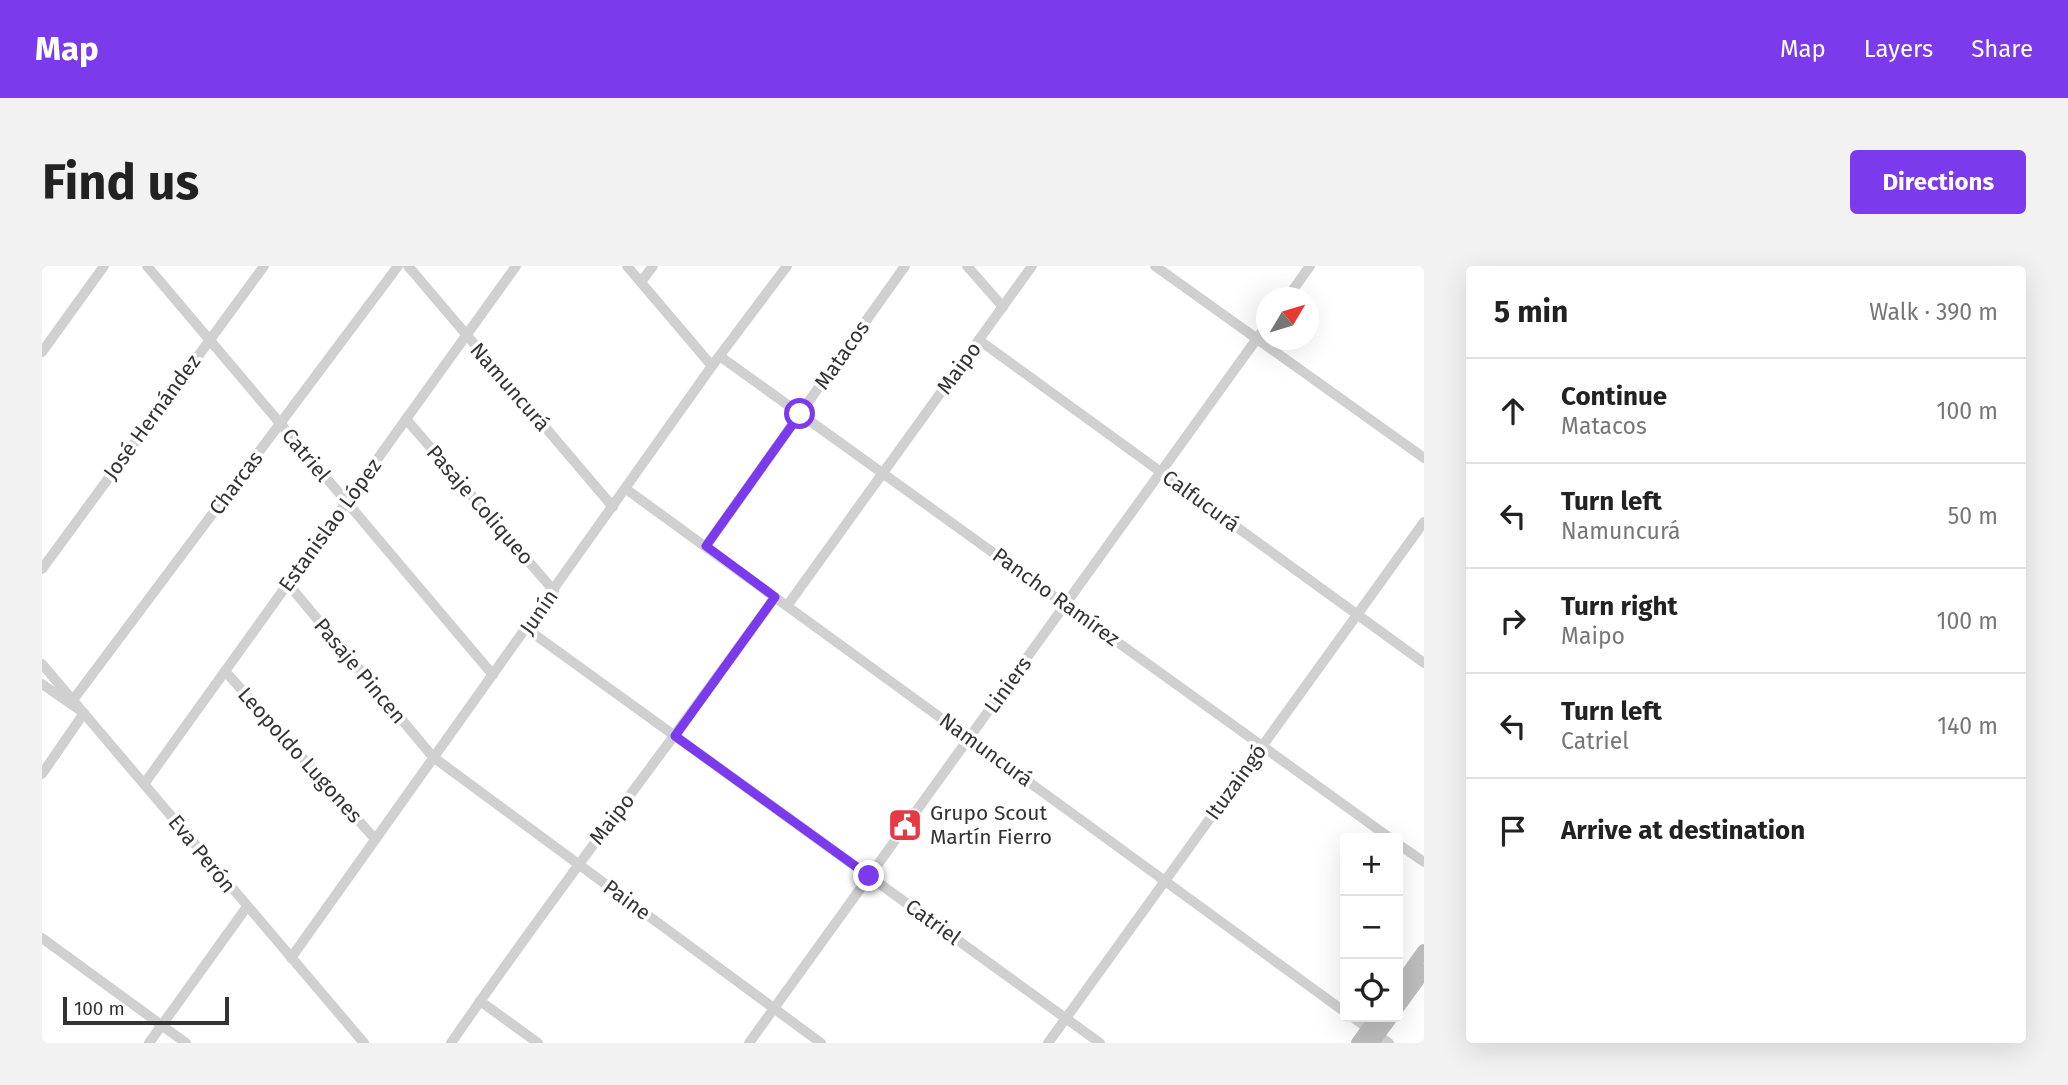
<!DOCTYPE html>
<meta charset="utf-8">
<style>
:root{--surface:#fff;--page:#f2f2f2;--text:#222;--muted:#767676;--line:#e0e0e0;--accent:#7c3aed}
body{margin:0;font-family:"Fira Sans",sans-serif;background:var(--page);color:var(--text)}
.controls{position:absolute;right:21px;bottom:21px;display:grid;overflow:hidden;border-radius:7px;box-shadow:0 7px 28px #0002}
.controls button{width:63px;height:63px;display:grid;place-items:center;padding:0;border:0;border-bottom:2px solid var(--line);background:var(--surface);color:var(--text);font:35px sans-serif}
.compass{position:absolute;left:1214px;top:21px;width:63px;height:63px;border-radius:50%;background:var(--surface);box-shadow:0 7px 28px #0002;rotate:52deg}
.scale{position:absolute;left:21px;bottom:18px;width:166px;box-sizing:border-box;padding-left:7px;border:4px solid #333;border-top:0;font-size:19px;line-height:24px;white-space:nowrap;color:#333;-webkit-text-stroke:5px #fff;paint-order:stroke}
.stop{position:absolute;width:21px;height:21px;margin:-16px;border:5px solid #7c3aed;border-radius:50%;background:#fff}
.stop.end{background:#7c3aed;border-color:#fff;box-shadow:0 2px 7px #0008}
.list{margin:0;padding:0;list-style:none}
h2{display:flex;justify-content:space-between;align-items:center;height:91px;margin:0;padding:0 28px;font-size:30px}
h2 small{font-size:23px;font-weight:400;color:var(--muted)}
.list li{display:grid;grid-template-columns:46px 1fr auto;gap:21px;align-items:center;box-sizing:border-box;height:105px;padding:0 28px;border-top:2px solid var(--line)}
.list b{display:block;font-size:26px;white-space:nowrap}
.list p{margin:0;font-size:23px;white-space:nowrap;color:var(--muted)}
.list em{font-size:23px;font-style:normal;color:var(--muted)}
.icon{flex:none;width:38px;height:38px;fill:none;stroke:currentColor;stroke-width:2;stroke-linecap:round;stroke-linejoin:round}
.map{position:relative;flex:none;width:1382px;height:777px;overflow:hidden;border-radius:7px}
header{display:flex;align-items:center;gap:42px;box-sizing:border-box;height:98px;padding:0 35px;background:var(--accent);color:#fff}
header strong{font-size:33px}
nav{display:flex;gap:38px;margin-inline-start:auto;font-size:24px}
.intro{display:flex;align-items:center;justify-content:space-between;box-sizing:border-box;height:168px;padding:0 42px}
h1{margin:0;font-size:49px}
.button{padding:18px 32px;border-radius:7px;background:var(--accent);color:#fff;font-size:24px;font-weight:700}
main{display:flex;gap:42px;padding:0 42px}
aside{flex:1;background:var(--surface);border-radius:7px;box-shadow:0 7px 28px #0002}
.map>svg:first-child{display:block}
.lines{fill:none;stroke-linecap:round;stroke-linejoin:round}
.street{stroke:#d0d0d0;stroke-width:10}
.secondary{stroke:#bdbdbd;stroke-width:14}
.route{stroke:#7c3aed;stroke-width:9}
.labels{text-anchor:middle;dominant-baseline:central;stroke-width:7;stroke-linejoin:round;paint-order:stroke}
.street-label{font-size:21px;fill:#333;stroke:#fff}
.poi-label{font-size:21px;fill:#333;stroke:#fff;text-anchor:start}
</style>
<header>
<strong>Map</strong>
<nav><a>Map</a><a>Layers</a><a>Share</a></nav>
</header>
<div class="intro"><h1>Find us</h1><a class="button">Directions</a></div>
<main>
<div class="map">
<svg width="1382" height="777" viewBox="0 0 1382 777">
<rect width="100%" height="100%" fill="#fff"/>
<g class="lines">
<!-- street -->
<g class="street">
<polyline points="105,0 451,409"/>
<polyline points="366,0 571,241"/>
<polyline points="585,0 670,100"/>
<polyline points="925,0 961,41"/>
<polyline points="1113,0 1382,192"/>
<polyline points="599,16 611,0"/>
<polyline points="1245,32 1268,0"/>
<polyline points="937,74 1382,397"/>
<polyline points="0,86 62,0"/>
<polyline points="679,91 1348,572"/>
<polyline points="364,153 512,325"/>
<polyline points="584,223 1303,746"/>
<polyline points="664,280 863,0"/>
<polyline points="0,303 222,0"/>
<polyline points="246,318 391,491 779,777"/>
<polyline points="745,340 990,0"/>
<polyline points="485,363 1058,777"/>
<polyline points="0,398 322,777"/>
<polyline points="183,405 333,573"/>
<polyline points="0,418 42,447 0,508"/>
<polyline points="31,434 356,0"/>
<polyline points="102,518 474,0"/>
<polyline points="1356,578 1382,596"/>
<polyline points="0,672 144,777"/>
<polyline points="249,692 670,100 745,0"/>
<polyline points="438,735 496,777"/>
<polyline points="1310,751 1347,777"/>
<polyline points="107,777 204,642"/>
<path d="M409 777C513 626 626 481 733 331"/>
<polyline points="707,777 1224,60"/>
<polyline points="1006,777 1382,256"/>
</g>
<!-- secondary -->
<g class="secondary">
<polyline points="1356,721 1382,685"/>
<polyline points="1356,741 1382,705"/>
<polyline points="1316,777 1335,751"/>
<polyline points="1330,777 1349,751"/>
</g>
</g>
<g class="lines">
<!-- route -->
<polyline class="route" points="758,148 664,280 733,331 633,470 827,610"/>
</g>
<!-- icons -->
<defs>
<g id="civic-square" transform="scale(1.75)"><rect x="-9" y="-9" width="18" height="18" rx="4" fill="#e63946" stroke="#fff"/><path d="M-.6-6.5H3V-4.5H.6V-3L4-1V1h2V6H-6V1h2V-1L-.6-3ZM-1.2 2.5V6h2.4V2.5Z" fill="#fff"/></g>
</defs>
<g fill-rule="evenodd">
<use href="#civic-square" x="863" y="559"/>
</g>
<g class="labels">
<!-- street labels -->
<g class="street-label">
<text transform="translate(800 89) rotate(-55)">Matacos</text>
<text transform="translate(917 102) rotate(-54)">Maipo</text>
<text transform="translate(468 121) rotate(49)">Namuncurá</text>
<text transform="translate(110 151) rotate(-54)">José Hernández</text>
<text transform="translate(264 189) rotate(50)">Catriel</text>
<text transform="translate(194 217) rotate(-53)">Charcas</text>
<text transform="translate(1159 235) rotate(36)">Calfucurá</text>
<text transform="translate(438 239) rotate(49)">Pasaje Coliqueo</text>
<text transform="translate(288 259) rotate(-54)">Estanislao López</text>
<text transform="translate(1014 331) rotate(36)">Pancho Ramírez</text>
<text transform="translate(497 346) rotate(-55)">Junín</text>
<text transform="translate(318 405) rotate(50)">Pasaje Pincen</text>
<text transform="translate(966 419) rotate(-54)">Liniers</text>
<text transform="translate(944 484) rotate(36)">Namuncurá</text>
<text transform="translate(258 489) rotate(48)">Leopoldo Lugones</text>
<text transform="translate(1194 516) rotate(-54)">Ituzaingó</text>
<text transform="translate(570 553) rotate(-52)">Maipo</text>
<text transform="translate(160 588) rotate(51)">Eva Perón</text>
<text transform="translate(585 634) rotate(36)">Paine</text>
<text transform="translate(891 656) rotate(36)">Catriel</text>
</g>
<!-- poi labels -->
<g class="poi-label">
<text x="888" y="547">Grupo Scout<tspan x="888" dy="24">Martín Fierro</tspan></text>
</g>
</g>
</svg>
<div class="controls">
<button>+</button>
<button>−</button>
<button><svg class="icon" aria-label="locate" viewBox="0 0 24 24"><circle cx="12" cy="12" r="6"/><path d="M12 2v4M12 18v4M2 12h4M18 12h4"/></svg></button>
</div>
<svg class="compass" viewBox="-18 -18 36 36"><path d="M0-13l5 13h-10z" fill="#e53935"/><path d="M0 13l5-13h-10z" fill="#767676"/></svg>
<div class="scale">100 m</div>
<div class="stop" style="left:758px;top:148px"></div>
<div class="stop end" style="left:827px;top:610px"></div>
</div>
<aside>
<h2>5 min<small>Walk · 390 m</small></h2>
<ul class="list">
<li><svg class="icon" aria-label="ahead" viewBox="0 0 24 24"><path d="M12 20V5M6 11l6-6 6 6"/></svg><div><b>Continue</b><p>Matacos</p></div><em>100 m</em></li>
<li><svg class="icon" aria-label="left" viewBox="0 0 24 24"><path d="M17 20v-9H6M10 6l-5 5 5 5"/></svg><div><b>Turn left</b><p>Namuncurá</p></div><em>50 m</em></li>
<li><svg class="icon" aria-label="right" viewBox="0 0 24 24"><path d="M7 20v-9h11M14 6l5 5-5 5"/></svg><div><b>Turn right</b><p>Maipo</p></div><em>100 m</em></li>
<li><svg class="icon" aria-label="left" viewBox="0 0 24 24"><path d="M17 20v-9H6M10 6l-5 5 5 5"/></svg><div><b>Turn left</b><p>Catriel</p></div><em>140 m</em></li>
<li><svg class="icon" aria-label="arrive" viewBox="0 0 24 24"><path d="M6 21V4h12l-3 4 3 4H6"/></svg><div><b>Arrive at destination</b></div></li>
</ul>
</aside>
</main>
